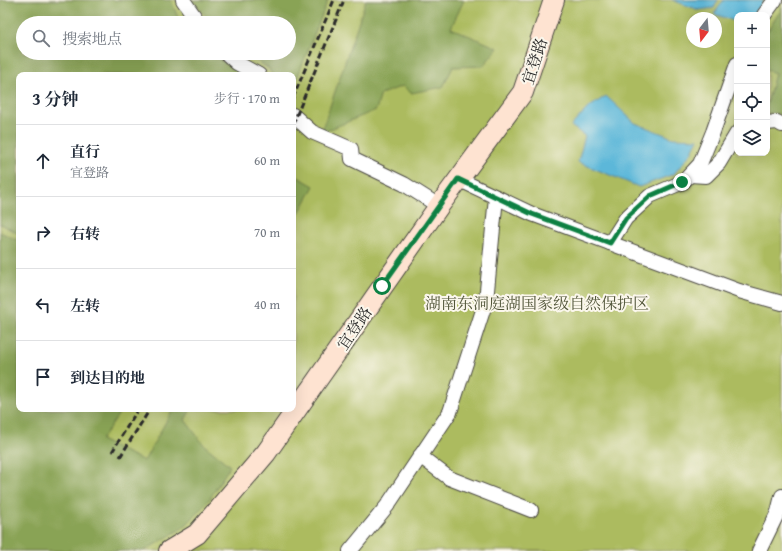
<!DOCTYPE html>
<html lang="zh">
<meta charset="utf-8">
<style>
:root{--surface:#fff;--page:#f2f2f3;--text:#1f2937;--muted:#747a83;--line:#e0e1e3}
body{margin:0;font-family:"Gentium Book Plus","Noto Serif SC",serif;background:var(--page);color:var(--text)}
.controls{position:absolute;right:12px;top:12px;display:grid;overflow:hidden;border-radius:8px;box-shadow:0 4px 16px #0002}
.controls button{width:36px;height:36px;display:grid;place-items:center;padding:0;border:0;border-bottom:1px solid var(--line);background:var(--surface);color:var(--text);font:20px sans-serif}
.compass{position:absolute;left:686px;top:12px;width:36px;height:36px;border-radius:50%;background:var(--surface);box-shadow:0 4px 16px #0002;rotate:196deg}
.stop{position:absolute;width:12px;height:12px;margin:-9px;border:3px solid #0b8043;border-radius:50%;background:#fff}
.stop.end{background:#0b8043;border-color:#fff;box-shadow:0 1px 4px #0008}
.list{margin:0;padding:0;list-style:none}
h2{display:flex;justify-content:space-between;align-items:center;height:52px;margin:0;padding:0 16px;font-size:17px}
h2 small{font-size:13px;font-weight:400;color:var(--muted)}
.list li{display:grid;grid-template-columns:26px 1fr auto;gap:12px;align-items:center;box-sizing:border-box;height:72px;padding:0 16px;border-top:1px solid var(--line)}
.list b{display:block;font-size:15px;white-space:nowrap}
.list p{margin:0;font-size:13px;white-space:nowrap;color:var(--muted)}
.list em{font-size:13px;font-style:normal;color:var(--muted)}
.icon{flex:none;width:22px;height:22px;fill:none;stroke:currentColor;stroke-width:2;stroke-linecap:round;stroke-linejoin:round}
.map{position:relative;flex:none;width:782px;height:551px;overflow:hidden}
.search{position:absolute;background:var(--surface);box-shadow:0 4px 16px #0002;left:16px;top:16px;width:280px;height:44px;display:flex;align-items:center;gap:10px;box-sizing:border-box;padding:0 14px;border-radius:22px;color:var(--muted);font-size:15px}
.panel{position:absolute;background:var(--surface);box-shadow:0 4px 16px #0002;left:16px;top:72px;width:280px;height:340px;border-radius:8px}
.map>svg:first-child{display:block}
.green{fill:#acbb5e;stroke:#6c7344;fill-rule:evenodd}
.forest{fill:#89a355;stroke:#5a6740}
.water{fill:#5bb7d9;stroke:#437182}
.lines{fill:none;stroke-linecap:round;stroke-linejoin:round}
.street-casing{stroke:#484640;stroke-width:16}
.secondary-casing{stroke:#484640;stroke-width:22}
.street{stroke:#fff;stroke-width:14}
.secondary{stroke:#fee3d1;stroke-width:20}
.rail{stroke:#2b2b2b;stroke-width:3;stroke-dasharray:6 3;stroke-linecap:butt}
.route{stroke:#0b8043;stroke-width:5}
.labels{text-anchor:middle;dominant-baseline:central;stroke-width:4;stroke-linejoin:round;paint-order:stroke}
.street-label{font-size:16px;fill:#2b2b2b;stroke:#fbf7ec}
.park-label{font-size:16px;fill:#52563a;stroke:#fbf7ec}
</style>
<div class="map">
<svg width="782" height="551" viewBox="0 0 782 551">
<rect width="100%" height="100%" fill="#fbf7ec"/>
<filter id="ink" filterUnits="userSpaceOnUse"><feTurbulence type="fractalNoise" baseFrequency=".025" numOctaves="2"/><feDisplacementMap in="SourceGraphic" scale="8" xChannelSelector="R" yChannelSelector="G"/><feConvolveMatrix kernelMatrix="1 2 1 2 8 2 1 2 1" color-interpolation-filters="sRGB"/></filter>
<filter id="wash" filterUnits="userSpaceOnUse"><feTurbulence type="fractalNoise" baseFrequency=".012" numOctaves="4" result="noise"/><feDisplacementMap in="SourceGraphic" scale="16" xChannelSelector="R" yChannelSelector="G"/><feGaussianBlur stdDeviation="0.9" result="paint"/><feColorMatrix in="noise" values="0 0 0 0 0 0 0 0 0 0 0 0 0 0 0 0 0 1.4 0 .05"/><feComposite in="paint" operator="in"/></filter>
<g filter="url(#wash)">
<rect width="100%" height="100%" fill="#eeddba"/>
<!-- green -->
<path class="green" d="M0 0H782V551H0ZM737 15H767V153H737ZM692 18H716V42H692ZM23 23H289V53H23ZM19 75H293V409H19Z"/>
<!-- forest -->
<g class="forest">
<polygon points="0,0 171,0 178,18 182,23 23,23 23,53 210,53 244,75 19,75 19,234 0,224"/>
<polygon points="192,0 328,0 293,88 293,75 273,75 268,68 246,53 289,53 289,23 212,23"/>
<polygon points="366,0 464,0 451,28 498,48 483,66 453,67 443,87 411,93 403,86 381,94 376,110 321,133"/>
<polygon points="782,8 782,114 767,113 767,105 775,73 767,70 767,32"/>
<polygon points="298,177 314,186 293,224 293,186"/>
<polygon points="0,232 19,241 19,409 122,409 101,440 144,461 173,409 191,409 185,420 204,445 230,466 209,500 184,527 144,551 0,551"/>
</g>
<!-- water -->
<g class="water">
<polygon points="672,0 718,0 714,8 699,10"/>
<polygon points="724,0 764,0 754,15 737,15 737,22 714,14"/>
<polygon points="606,96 635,123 673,138 698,139 691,153 674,174 639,187 578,162 585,136 571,126 588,108"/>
</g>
</g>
<g filter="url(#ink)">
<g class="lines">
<!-- street casing -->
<g class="street-casing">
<g id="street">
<polyline points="183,0 199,23"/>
<polyline points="764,15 775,0"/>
<polyline points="226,53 237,63 259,75"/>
<polyline points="293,115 312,132 351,149 352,159 404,184 439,206"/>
<polyline points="767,123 777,122 782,125"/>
<polyline points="690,175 706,176 719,163 737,133"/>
<polyline points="458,179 532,214 739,291 782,303"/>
<polyline points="610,243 626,218 650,196 683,182 700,164 713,132 737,64"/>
<polyline points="420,456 449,478 531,510"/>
<polyline points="350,551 387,506 450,412 486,301 496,197"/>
<polyline points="759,551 778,512 782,496"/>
</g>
</g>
<!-- secondary casing -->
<g class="secondary-casing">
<polyline id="secondary" points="169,551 197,534 266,453 439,206 523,92 554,0"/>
</g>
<!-- street -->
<use href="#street" class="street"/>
<!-- secondary -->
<use href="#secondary" class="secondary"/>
<!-- rail -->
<g class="rail">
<polyline points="293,98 334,0"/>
<polyline points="293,124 344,0"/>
<polyline points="112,452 138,409"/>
<polyline points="120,457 150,409"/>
</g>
</g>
</g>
<g class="lines" filter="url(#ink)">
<!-- route -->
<polyline class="route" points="382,286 458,179 532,214 610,243 626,218 650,196 682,182"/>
</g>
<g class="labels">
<!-- street labels -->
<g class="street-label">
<text transform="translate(534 61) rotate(-72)">宜登路</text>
<text transform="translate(354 328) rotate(-56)">宜登路</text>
</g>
<!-- park labels -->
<g class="park-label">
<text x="537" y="303">湖南东洞庭湖国家级自然保护区</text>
</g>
</g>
</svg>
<div class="controls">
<button>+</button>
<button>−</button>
<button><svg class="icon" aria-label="locate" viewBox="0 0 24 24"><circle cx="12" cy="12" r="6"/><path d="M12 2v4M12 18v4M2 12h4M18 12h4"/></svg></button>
<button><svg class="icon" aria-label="layers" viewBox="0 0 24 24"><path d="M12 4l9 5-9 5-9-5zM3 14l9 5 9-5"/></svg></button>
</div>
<svg class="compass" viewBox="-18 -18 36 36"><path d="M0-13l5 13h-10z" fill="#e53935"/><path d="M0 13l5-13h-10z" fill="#747a83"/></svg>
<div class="stop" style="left:382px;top:286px"></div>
<div class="stop end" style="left:682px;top:182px"></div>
<div class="search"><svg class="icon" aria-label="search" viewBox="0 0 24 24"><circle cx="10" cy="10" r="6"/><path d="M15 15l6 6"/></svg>搜索地点</div>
<section class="panel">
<h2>3 分钟<small>步行 · 170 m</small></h2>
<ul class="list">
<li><svg class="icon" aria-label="ahead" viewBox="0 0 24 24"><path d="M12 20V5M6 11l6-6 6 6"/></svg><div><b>直行</b><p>宜登路</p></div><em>60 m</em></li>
<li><svg class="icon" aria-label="right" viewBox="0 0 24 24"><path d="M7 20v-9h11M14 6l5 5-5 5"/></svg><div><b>右转</b></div><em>70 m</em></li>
<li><svg class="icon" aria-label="left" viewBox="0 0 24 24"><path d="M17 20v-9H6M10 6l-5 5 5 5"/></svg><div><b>左转</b></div><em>40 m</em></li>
<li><svg class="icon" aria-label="arrive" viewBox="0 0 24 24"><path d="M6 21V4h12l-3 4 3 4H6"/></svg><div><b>到达目的地</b></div></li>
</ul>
</section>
</div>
